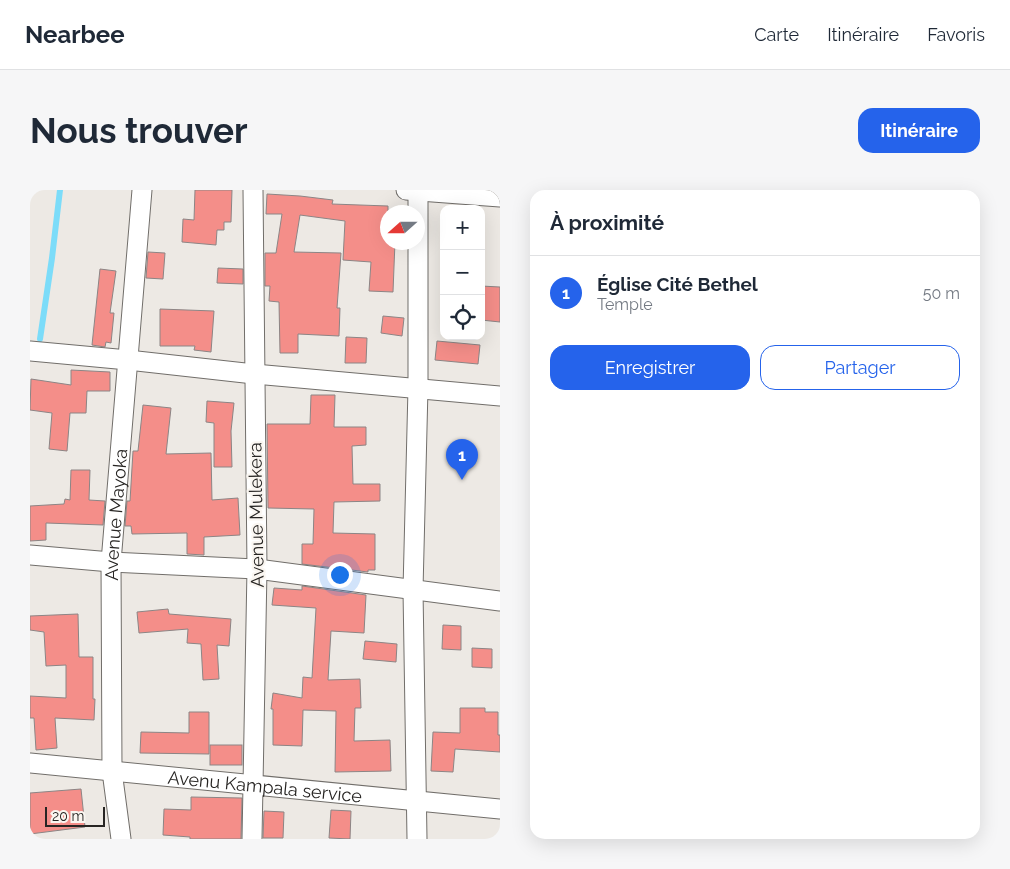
<!DOCTYPE html>
<html lang="fr">
<meta charset="utf-8">
<style>
:root{--surface:#fff;--page:#f6f6f7;--text:#1f2937;--muted:#747a83;--line:#e0e1e3;--accent:#2563eb}
body{margin:0;font-family:Raleway,sans-serif;background:var(--page);color:var(--text)}
.controls{position:absolute;right:15px;top:15px;display:grid;overflow:hidden;border-radius:10px;box-shadow:0 5px 20px #0002}
.controls button{width:45px;height:45px;display:grid;place-items:center;padding:0;border:0;border-bottom:1px solid var(--line);background:var(--surface);color:var(--text);font:25px sans-serif}
.compass{position:absolute;left:350px;top:15px;width:45px;height:45px;border-radius:50%;background:var(--surface);box-shadow:0 5px 20px #0002;rotate:249deg}
.scale{position:absolute;left:15px;bottom:12px;width:60px;box-sizing:border-box;padding-left:5px;border:2px solid #272523;border-top:0;font-size:14px;line-height:18px;white-space:nowrap;color:#272523;-webkit-text-stroke:4px #faf6f1;paint-order:stroke}
.you{position:absolute;left:309px;top:384px;width:18px;height:18px;margin:-12px;border:4px solid #fff;border-radius:50%;background:#1a73e8;box-shadow:0 0 0 8px #1a73e833}
.badge{display:grid;place-items:center;width:32px;height:32px;border-radius:50%;background:var(--accent);color:#fff;font-size:16px;font-weight:700}
.pin{position:absolute;translate:-50% -41px;filter:drop-shadow(0 1px 2px #0008)}
.pin::after{content:'';position:absolute;top:26px;width:18px;height:15px;background:inherit;clip-path:polygon(0 0,100% 0,50% 100%)}
.list{margin:0;padding:0;list-style:none}
h2{display:flex;justify-content:space-between;align-items:center;height:65px;margin:0;padding:0 20px;font-size:21px}
h2 small{font-size:16px;font-weight:400;color:var(--muted)}
.list li{display:grid;grid-template-columns:32px 1fr auto;gap:15px;align-items:center;box-sizing:border-box;height:75px;padding:0 20px;border-top:1px solid var(--line)}
.list b{display:block;font-size:19px;white-space:nowrap}
.list p{margin:0;font-size:16px;white-space:nowrap;color:var(--muted)}
.list em{font-size:16px;font-style:normal;color:var(--muted)}
.actions{display:flex;gap:10px;padding:15px 20px}
.actions a{flex:1;padding:11px 0;border:1px solid var(--accent);border-radius:15px;text-align:center;font-size:18px;color:var(--accent)}
.actions .main{background:var(--accent);color:#fff}
.icon{flex:none;width:28px;height:28px;fill:none;stroke:currentColor;stroke-width:2;stroke-linecap:round;stroke-linejoin:round}
.map{position:relative;flex:none;width:470px;height:649px;overflow:hidden;border-radius:15px}
header{display:flex;align-items:center;gap:30px;box-sizing:border-box;height:70px;padding:0 25px;background:var(--surface);border-bottom:1px solid var(--line)}
header strong{font-size:24px}
nav{display:flex;gap:28px;margin-inline-start:auto;font-size:18px}
.intro{display:flex;align-items:center;justify-content:space-between;box-sizing:border-box;height:120px;padding:0 30px}
h1{margin:0;font-size:35px}
.button{padding:12px 22px;border-radius:15px;background:var(--accent);color:#fff;font-size:18px;font-weight:700}
main{display:flex;gap:30px;padding:0 30px}
aside{flex:1;background:var(--surface);border-radius:15px;box-shadow:0 5px 20px #0002}
.map>svg:first-child{display:block}
.lines{fill:none;stroke-linecap:round;stroke-linejoin:round}
.stream{stroke:#7cdcf9;stroke-width:6}
.building{fill:#f48e89;stroke:#8c8585}
.street-casing{stroke:#716e6a;stroke-width:21}
.street{stroke:#fff;stroke-width:19}
.labels{text-anchor:middle;dominant-baseline:central;stroke-width:4.5;stroke-linejoin:round;paint-order:stroke}
.street-label{font-size:18px;fill:#272523;stroke:#faf6f1}
</style>
<header>
<strong>Nearbee</strong>
<nav><a>Carte</a><a>Itinéraire</a><a>Favoris</a></nav>
</header>
<div class="intro"><h1>Nous trouver</h1><a class="button">Itinéraire</a></div>
<main>
<div class="map">
<svg width="470" height="649" viewBox="0 0 470 649">
<rect width="100%" height="100%" fill="#ede9e4"/>
<g class="lines">
<!-- stream -->
<polyline class="stream" points="10,149 22,68 30,0"/>
</g>
<!-- building -->
<g class="building">
<polygon points="165,0 202,0 201,32 194,32 194,40 187,40 186,55 152,52 153,29 164,30"/>
<polygon points="237,4 270,6 303,10 302,14 358,16 358,52 365,52 363,102 339,101 341,72 313,70 315,31 270,25 264,62 311,63 307,118 310,118 309,146 268,144 268,163 250,163 249,112 239,111 240,96 235,96 235,63 246,63 252,24 236,24"/>
<polygon points="118,62 135,63 133,89 116,88"/>
<polygon points="188,78 213,79 213,94 187,93"/>
<polygon points="70,79 86,81 80,123 84,123 81,153 76,152 75,157 62,155"/>
<polygon points="451,96 470,97 470,132 451,130"/>
<polygon points="130,119 184,121 181,162 164,160 165,156 130,156"/>
<polygon points="353,126 374,128 372,146 351,143"/>
<polygon points="316,147 337,148 336,173 315,173"/>
<polygon points="407,151 450,155 448,174 405,170"/>
<polygon points="41,180 80,182 80,201 57,201 56,223 40,223 37,261 19,259 22,223 0,220 1,189 41,195"/>
<polygon points="281,205 305,205 304,237 336,237 336,255 322,256 323,294 350,294 350,311 304,312 303,343 345,344 345,380 338,380 338,382 272,374 272,354 283,354 284,319 238,318 237,234 280,234"/>
<polygon points="177,211 204,213 201,241 202,277 184,277 184,233 176,232"/>
<polygon points="113,215 141,218 136,264 181,263 182,310 208,308 210,345 174,347 174,365 157,364 157,343 102,344 101,336 95,336 97,311 100,311 103,261 108,261"/>
<polygon points="41,280 60,280 59,310 75,311 73,335 16,333 16,350 0,351 0,316 34,314 35,309 40,310"/>
<polygon points="272,396 336,405 334,443 301,441 298,490 330,489 331,518 325,518 324,551 360,550 361,581 305,582 306,521 273,520 272,556 243,555 243,519 241,519 243,503 272,508 273,487 282,488 286,418 242,415 244,398 272,400"/>
<polygon points="138,419 139,424 201,429 199,456 187,455 189,489 173,490 171,454 157,453 158,439 109,443 107,422"/>
<polygon points="48,424 49,467 63,467 63,509 65,509 64,530 25,528 27,558 6,560 4,528 0,528 0,506 36,508 36,475 16,476 14,442 0,440 0,426"/>
<polygon points="413,435 431,436 431,460 412,459"/>
<polygon points="335,451 367,454 366,472 333,469"/>
<polygon points="442,458 462,459 462,478 442,477"/>
<polygon points="430,518 455,518 455,522 468,522 468,545 470,545 470,562 425,559 423,582 401,581 403,542 430,543"/>
<polygon points="159,522 179,522 179,564 110,563 111,542 159,543"/>
<rect x="180" y="555" width="32" height="20"/>
<polygon points="51,599 55,637 0,644 0,603"/>
<polygon points="161,607 212,608 211,649 160,649 160,647 133,645 134,619 161,620"/>
<polygon points="301,620 321,621 320,649 299,648"/>
<polygon points="234,621 254,622 253,648 233,648"/>
</g>
<g class="lines">
<!-- street casing -->
<g class="street-casing">
<g id="street">
<polyline points="376,0 470,7"/>
<polyline points="0,161 98,170 224,184 470,206"/>
<polyline points="0,365 81,372 227,379 470,411"/>
<path id="s1" d="M0 573 470 619"/>
<path id="s2" d="M91 649 82 581 81 372 112 0"/>
<polyline points="222,649 227,379 223,0"/>
<polyline points="387,649 383,400 388,198 388,0"/>
</g>
</g>
<!-- street -->
<use href="#street" class="street"/>
</g>
<g class="labels">
<!-- street labels -->
<g class="street-label">
<text stroke="none"><textPath href="#s2" startOffset="325">Avenue Mayoka</textPath></text>
<text transform="translate(226 325) rotate(-91)">Avenue Mulekera</text>
<text stroke="none"><textPath href="#s1" startOffset="236">Avenu Kampala service</textPath></text>
</g>
</g>
</svg>
<div class="controls">
<button>+</button>
<button>−</button>
<button><svg class="icon" aria-label="locate" viewBox="0 0 24 24"><circle cx="12" cy="12" r="6"/><path d="M12 2v4M12 18v4M2 12h4M18 12h4"/></svg></button>
</div>
<svg class="compass" viewBox="-18 -18 36 36"><path d="M0-13l5 13h-10z" fill="#e53935"/><path d="M0 13l5-13h-10z" fill="#747a83"/></svg>
<div class="scale">20 m</div>
<div class="you"></div>
<div class="pin badge" style="left:432px;top:290px">1</div>
</div>
<aside>
<h2>À proximité<small></small></h2>
<ul class="list">
<li><span class="badge">1</span><div><b>Église Cité Bethel</b><p>Temple</p></div><em>50 m</em></li>
</ul>
<div class="actions"><a class="main">Enregistrer</a><a>Partager</a></div>
</aside>
</main>
